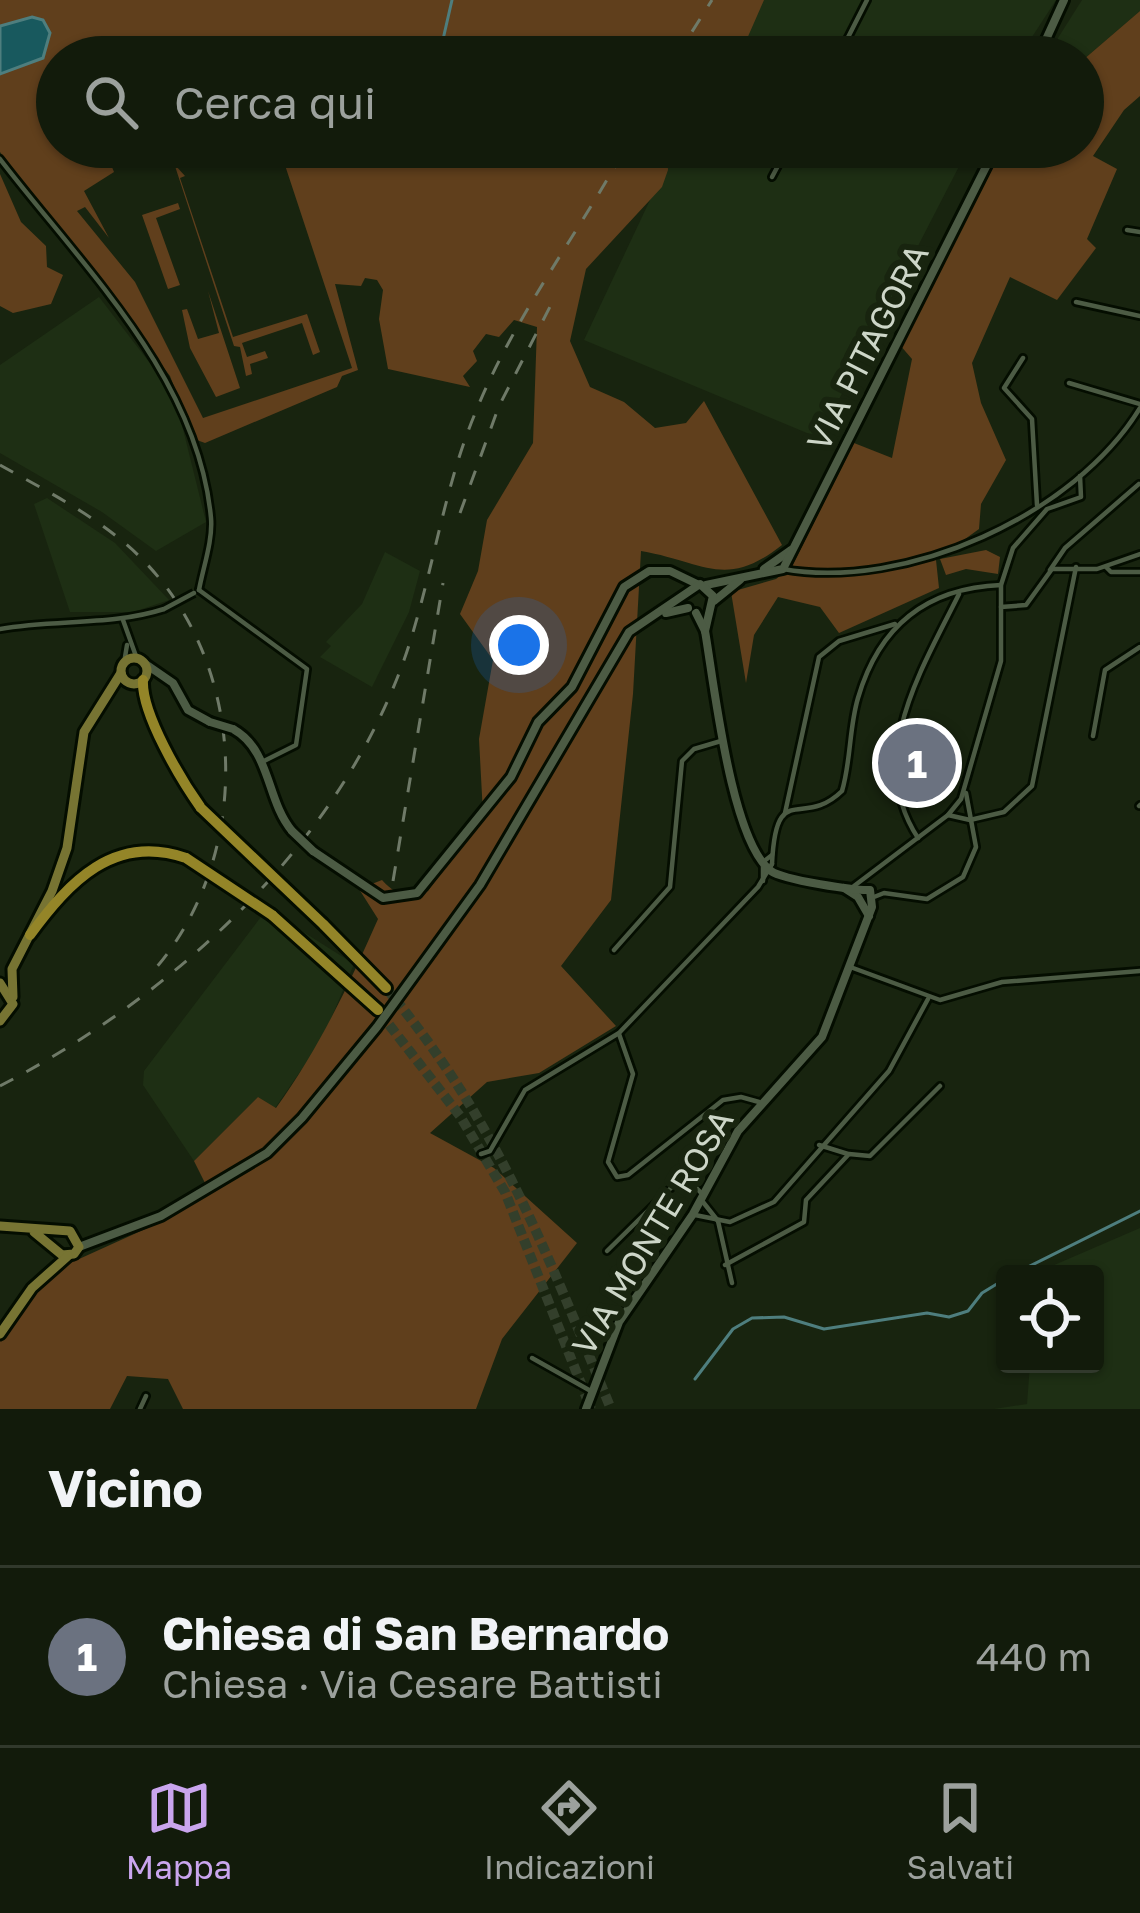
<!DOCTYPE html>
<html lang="it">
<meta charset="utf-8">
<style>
:root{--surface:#121b0b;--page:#1f2819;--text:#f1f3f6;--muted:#9ca19d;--line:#31392c;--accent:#c9a5ee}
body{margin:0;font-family:"Golos Text",sans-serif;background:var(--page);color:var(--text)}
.controls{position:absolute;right:36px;bottom:36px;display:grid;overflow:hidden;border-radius:12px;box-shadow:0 3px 9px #0004}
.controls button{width:108px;height:108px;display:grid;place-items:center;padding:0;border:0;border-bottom:3px solid var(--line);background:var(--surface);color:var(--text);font:60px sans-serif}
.you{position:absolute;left:519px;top:645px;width:42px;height:42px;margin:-30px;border:9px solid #fff;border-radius:50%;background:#1a73e8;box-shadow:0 0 0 18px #1a73e833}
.badge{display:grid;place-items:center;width:78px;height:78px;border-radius:50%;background:var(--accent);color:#fff;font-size:39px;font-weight:700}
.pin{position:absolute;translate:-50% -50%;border:6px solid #fff;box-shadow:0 3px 12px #0006}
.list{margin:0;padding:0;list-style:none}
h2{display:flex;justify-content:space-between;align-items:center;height:156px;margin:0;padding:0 48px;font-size:51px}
h2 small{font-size:39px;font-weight:400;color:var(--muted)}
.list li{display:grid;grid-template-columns:78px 1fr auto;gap:36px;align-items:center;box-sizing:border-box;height:180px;padding:0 48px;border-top:3px solid var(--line)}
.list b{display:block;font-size:45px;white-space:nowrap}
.list p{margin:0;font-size:39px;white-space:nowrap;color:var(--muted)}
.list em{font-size:39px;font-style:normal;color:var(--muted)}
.icon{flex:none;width:66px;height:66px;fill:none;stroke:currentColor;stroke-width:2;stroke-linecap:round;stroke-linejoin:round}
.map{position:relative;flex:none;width:1140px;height:1409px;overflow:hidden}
.search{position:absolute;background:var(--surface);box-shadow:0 3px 9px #0004;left:36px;right:36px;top:36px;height:132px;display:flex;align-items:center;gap:30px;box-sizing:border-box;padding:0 42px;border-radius:66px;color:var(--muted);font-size:45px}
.sheet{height:336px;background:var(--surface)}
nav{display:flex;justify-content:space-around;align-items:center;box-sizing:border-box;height:168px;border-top:3px solid var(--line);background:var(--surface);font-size:33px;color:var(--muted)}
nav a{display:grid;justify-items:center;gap:6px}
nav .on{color:var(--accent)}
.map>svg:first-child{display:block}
.built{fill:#1e2f14}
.green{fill:#603f1c}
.water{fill:#18595e;stroke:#4e7e7e;stroke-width:3}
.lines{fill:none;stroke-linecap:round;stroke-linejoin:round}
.stream{stroke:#4e7e7e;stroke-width:3}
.highway-tunnel{stroke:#333f2b;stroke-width:10;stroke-dasharray:10 5;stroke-linecap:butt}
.street-casing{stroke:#040d00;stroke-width:10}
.secondary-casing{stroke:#040d00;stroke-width:14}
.primary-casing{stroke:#040d00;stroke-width:15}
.highway-casing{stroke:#040d00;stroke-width:16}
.street{stroke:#4c5b44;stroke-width:4.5}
.secondary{stroke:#4c5b44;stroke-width:8}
.primary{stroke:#777433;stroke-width:9}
.highway{stroke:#948528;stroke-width:10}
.rail{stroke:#6f7a68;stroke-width:3;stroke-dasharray:15 15;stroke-linecap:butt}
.street-bridge-casing{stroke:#040d00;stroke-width:10;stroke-linecap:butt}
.secondary-bridge-casing{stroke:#040d00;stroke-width:14;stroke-linecap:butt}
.highway-bridge-casing{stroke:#040d00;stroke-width:16;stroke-linecap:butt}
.street-bridge{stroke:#4c5b44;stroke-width:4.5}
.secondary-bridge{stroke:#4c5b44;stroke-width:8}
.highway-bridge{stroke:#948528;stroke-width:10}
.labels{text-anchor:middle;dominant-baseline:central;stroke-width:12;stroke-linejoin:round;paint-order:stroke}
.street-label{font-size:33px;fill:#cdd6c8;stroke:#18240f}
</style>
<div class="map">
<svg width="1140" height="1409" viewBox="0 0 1140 1409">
<rect width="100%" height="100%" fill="#18240f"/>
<!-- built -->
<g class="built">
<polygon points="755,0 1056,0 1019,57 728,57"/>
<polygon points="1082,0 1140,0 1140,11 1083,60 1046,57"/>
<polygon points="675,147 969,147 819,438 584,340"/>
<polygon points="99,297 159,375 181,421 206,522 156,551 102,512 0,453 0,365"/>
<polygon points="47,498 115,543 169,600 133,612 70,612 34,504"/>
<polygon points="385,552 420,571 409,612 372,687 320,657 331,646 326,642 362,604"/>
<polygon points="267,909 354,964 322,1040 275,1108 258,1097 194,1161 143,1085 144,1071"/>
<polygon points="1140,1228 1140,1409 994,1409 1027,1404 1030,1364 1095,1364 1095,1274 1038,1272"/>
</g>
<!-- green -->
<g class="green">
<path d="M0 0H764L739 57H57V147H130L110 162 114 172 84 191 109 238 85 207 77 211 135 282 203 418 352 368 279 147H667L668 170 662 187 586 269 570 341 590 387 624 402 655 428 686 423 704 401 782 545C725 590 705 562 641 551L633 694 611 900 561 966 616 1026 539 1073 487 1082 430 1133 494 1168 577 1243 502 1339 476 1409H183L168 1379 127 1376 110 1409H0V1336L36 1288 57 1269 154 1225 209 1191 194 1161 258 1097 276 1108C318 1050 349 985 378 919L359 889 382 880C395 895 410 900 428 891L483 814 479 739 493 660 460 614 478 571 487 520 533 443 537 327 514 320 499 337 486 334 473 351 477 361 463 376 470 387 388 369 379 319 383 290 377 280 365 278 361 286 335 284 358 370 342 376 337 387 205 443 194 439 170 376 0 152V74L18 68 32 17 0 26Z"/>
<polygon points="1140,11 1140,96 1124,110 1093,156 1117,169 1087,239 1096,248 1057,300 1010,277 972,363 981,403 1006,460 981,504 979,529 936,560 939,588 839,633 820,607 778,597 754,635 746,683 731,592 776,579 792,566 854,443 892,458 912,359 899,344 1002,147 1083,147 1083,60"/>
<polygon points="179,158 176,166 185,176 180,178 233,337 307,314 320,352 313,355 302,323 242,343 247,357 265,351 268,358 250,364 252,374 246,376 240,347 234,346 173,160"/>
<polygon points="0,174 21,222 46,246 47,267 63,275 51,304 13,313 0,306"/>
<polygon points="178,203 180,209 156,218 180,285 168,289 142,215"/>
<polygon points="208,291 240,388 216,397 190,348 182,310 187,309 198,339 219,333"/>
<polygon points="986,550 1000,557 998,574 966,569 946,575 940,559"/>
</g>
<!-- water -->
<polygon class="water" points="32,17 43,20 50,33 43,58 0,74 0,26"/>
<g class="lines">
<!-- stream -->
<g class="stream">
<polyline points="439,57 452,0"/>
<polyline points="1014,1274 1140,1211"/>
<polyline points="695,1379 733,1329 752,1318 784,1317 824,1329 927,1313 949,1317 968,1311 982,1293 1005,1279"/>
</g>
<!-- highway-tunnel -->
<g class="highway-tunnel">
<path d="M386 988C497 1120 546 1251 611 1409"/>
<polyline points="380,1013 460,1116 505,1192 591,1409"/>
</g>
<!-- street casing -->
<g class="street-casing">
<g id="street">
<polyline points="838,57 867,0"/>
<path d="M0 159C82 266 198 377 211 518 213 540 203 568 199 590"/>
<polyline points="772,177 788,147"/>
<polyline points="1127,230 1140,232"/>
<polyline points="1076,302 1140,316"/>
<polyline points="1023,358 1004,388 1032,419 1037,505"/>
<polyline points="1069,383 1140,404"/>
<polyline points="1106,567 1111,572 1140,572"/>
<path d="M783 569C905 591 1075 515 1140 408"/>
<polyline points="1050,570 1065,548 1139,484"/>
<polyline points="199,590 307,669 296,745 262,762"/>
<polyline points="1001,607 1026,605 1052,569 1097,569 1140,554"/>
<polyline points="123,620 137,659"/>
<path d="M0 629C55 619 111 626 164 609"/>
<polyline points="124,663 127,645"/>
<polyline points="1093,736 1105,670 1140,647"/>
<polyline points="1139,806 1140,805"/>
<polyline points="785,813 819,657 839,641 895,624"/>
<polyline points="948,815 970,820"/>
<polyline points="970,820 1004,812 1032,786 1076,567"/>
<path d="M918 838C865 758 922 669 959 594"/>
<path d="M772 864C776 778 802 830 842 791 851 761 849 728 858 698 879 626 926 588 1001 585"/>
<polyline points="763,881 763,862 772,855"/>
<polyline points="854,886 948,815 961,799 1001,661 1001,585 1013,548 1047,509 1081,497 1080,476"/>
<polyline points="874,897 884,893 927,899 963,877 976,847 966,793"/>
<polyline points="614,950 670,887 682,761 694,749 721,741"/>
<polyline points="853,968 940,1000 1002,982 1140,971"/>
<polyline points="619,1034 633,1074 608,1162 617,1177 628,1175 723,1100 741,1097 759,1102"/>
<polyline points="819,1145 848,1154"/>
<polyline points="481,1154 490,1151 525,1090 619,1033 758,887 772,864"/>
<polyline points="703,1202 718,1221"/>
<polyline points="695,1215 730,1222 774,1202 889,1071 928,999"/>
<polyline points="718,1221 732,1283"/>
<polyline points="607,1251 676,1183 689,1180 703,1195"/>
<polyline points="725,1265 804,1222 806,1200 849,1154 870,1156 940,1086"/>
<polyline points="532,1358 589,1390"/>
<polyline points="140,1409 146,1396"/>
</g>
</g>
<!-- secondary casing -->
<g class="secondary-casing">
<g id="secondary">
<polyline points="1038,57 1064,0"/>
<polyline points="764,569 791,550"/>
<polyline points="706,585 783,569 996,147"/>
<polyline points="714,601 740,580"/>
<polyline points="666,613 688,608"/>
<polyline points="144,663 173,683 188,710 210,722"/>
<path d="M233 729C271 750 266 800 292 831"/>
<polyline points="313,851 383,898 417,893 511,777 538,722 572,687 624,587 649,571 670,571 697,584"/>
<polyline points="844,888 858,897 869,916"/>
<polyline points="79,1247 161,1216 267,1153 302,1118 377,1027 480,885 629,632 700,584 713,596 705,631"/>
<path d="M586 1409 619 1322 693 1214 738 1131 822 1037 872 907 870 890C857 891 783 880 771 871 731 841 714 683 705 631L696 613"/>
</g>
</g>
<!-- primary casing -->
<g class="primary-casing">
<g id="primary">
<circle cx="134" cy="671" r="13"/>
<polyline points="0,983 13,1004 0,1021"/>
<polyline points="13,997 12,969 52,891 67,848 84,732 121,673"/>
<polyline points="0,1226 70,1231 79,1247 74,1254 62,1255 34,1232"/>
<polyline points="0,1334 32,1288 68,1256"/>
</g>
</g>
<!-- highway casing -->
<g class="highway-casing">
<g id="highway">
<path d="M143 680C141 713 181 780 201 808"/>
<polyline points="272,915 378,1010"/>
<polyline points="323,924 386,988"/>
<path d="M30 935C69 882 114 833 186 858"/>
</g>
</g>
<!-- street -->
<use href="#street" class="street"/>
<!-- secondary -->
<use href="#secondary" class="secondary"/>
<!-- primary -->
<use href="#primary" class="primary"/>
<!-- highway -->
<use href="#highway" class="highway"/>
<!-- rail -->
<g class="rail">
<polyline points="676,57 712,0"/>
<path d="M0 465C48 492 99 517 139 556 251 666 255 861 148 977"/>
<polyline points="460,513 499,406 554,299"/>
<polyline points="393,881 443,583"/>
<path d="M0 1086C173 996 337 847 404 660 432 580 442 494 474 416 512 320 576 237 626 147"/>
</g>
<!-- street-bridge casing -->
<g class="street-bridge-casing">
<polyline id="street-bridge" points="164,609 194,593"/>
</g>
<!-- secondary-bridge casing -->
<g class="secondary-bridge-casing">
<g id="secondary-bridge">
<polyline points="210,722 233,729"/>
<polyline points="292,831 313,851"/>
</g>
</g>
<!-- highway-bridge casing -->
<g class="highway-bridge-casing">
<g id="highway-bridge">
<polyline points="201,808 323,924"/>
<polyline points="186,858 272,915"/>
</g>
</g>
<!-- street-bridge -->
<use href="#street-bridge" class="street-bridge"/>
<!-- secondary-bridge -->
<use href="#secondary-bridge" class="secondary-bridge"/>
<!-- highway-bridge -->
<use href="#highway-bridge" class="highway-bridge"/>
</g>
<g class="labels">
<!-- street labels -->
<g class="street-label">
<text transform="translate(867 347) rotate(-63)">VIA PITAGORA</text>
<text transform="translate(652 1232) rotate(-59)">VIA MONTE ROSA</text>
</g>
</g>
</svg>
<div class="controls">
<button><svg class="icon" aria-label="locate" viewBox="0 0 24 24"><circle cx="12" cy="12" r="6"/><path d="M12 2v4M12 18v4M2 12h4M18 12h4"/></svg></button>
</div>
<div class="you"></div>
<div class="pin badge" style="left:917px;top:763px;background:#6b7280">1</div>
<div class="search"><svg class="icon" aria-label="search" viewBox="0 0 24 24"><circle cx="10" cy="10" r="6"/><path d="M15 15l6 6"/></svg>Cerca qui</div>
</div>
<section class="sheet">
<h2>Vicino<small></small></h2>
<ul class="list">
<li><span class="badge" style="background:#6b7280">1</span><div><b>Chiesa di San Bernardo</b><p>Chiesa · Via Cesare Battisti</p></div><em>440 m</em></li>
</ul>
</section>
<nav>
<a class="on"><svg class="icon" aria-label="map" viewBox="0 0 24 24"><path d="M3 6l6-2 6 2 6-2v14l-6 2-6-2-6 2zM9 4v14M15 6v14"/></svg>Mappa</a>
<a><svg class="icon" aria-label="directions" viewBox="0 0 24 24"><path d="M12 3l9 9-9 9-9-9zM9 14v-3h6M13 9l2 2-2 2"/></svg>Indicazioni</a>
<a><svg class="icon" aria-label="saved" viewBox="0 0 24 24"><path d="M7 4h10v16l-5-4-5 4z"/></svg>Salvati</a>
</nav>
